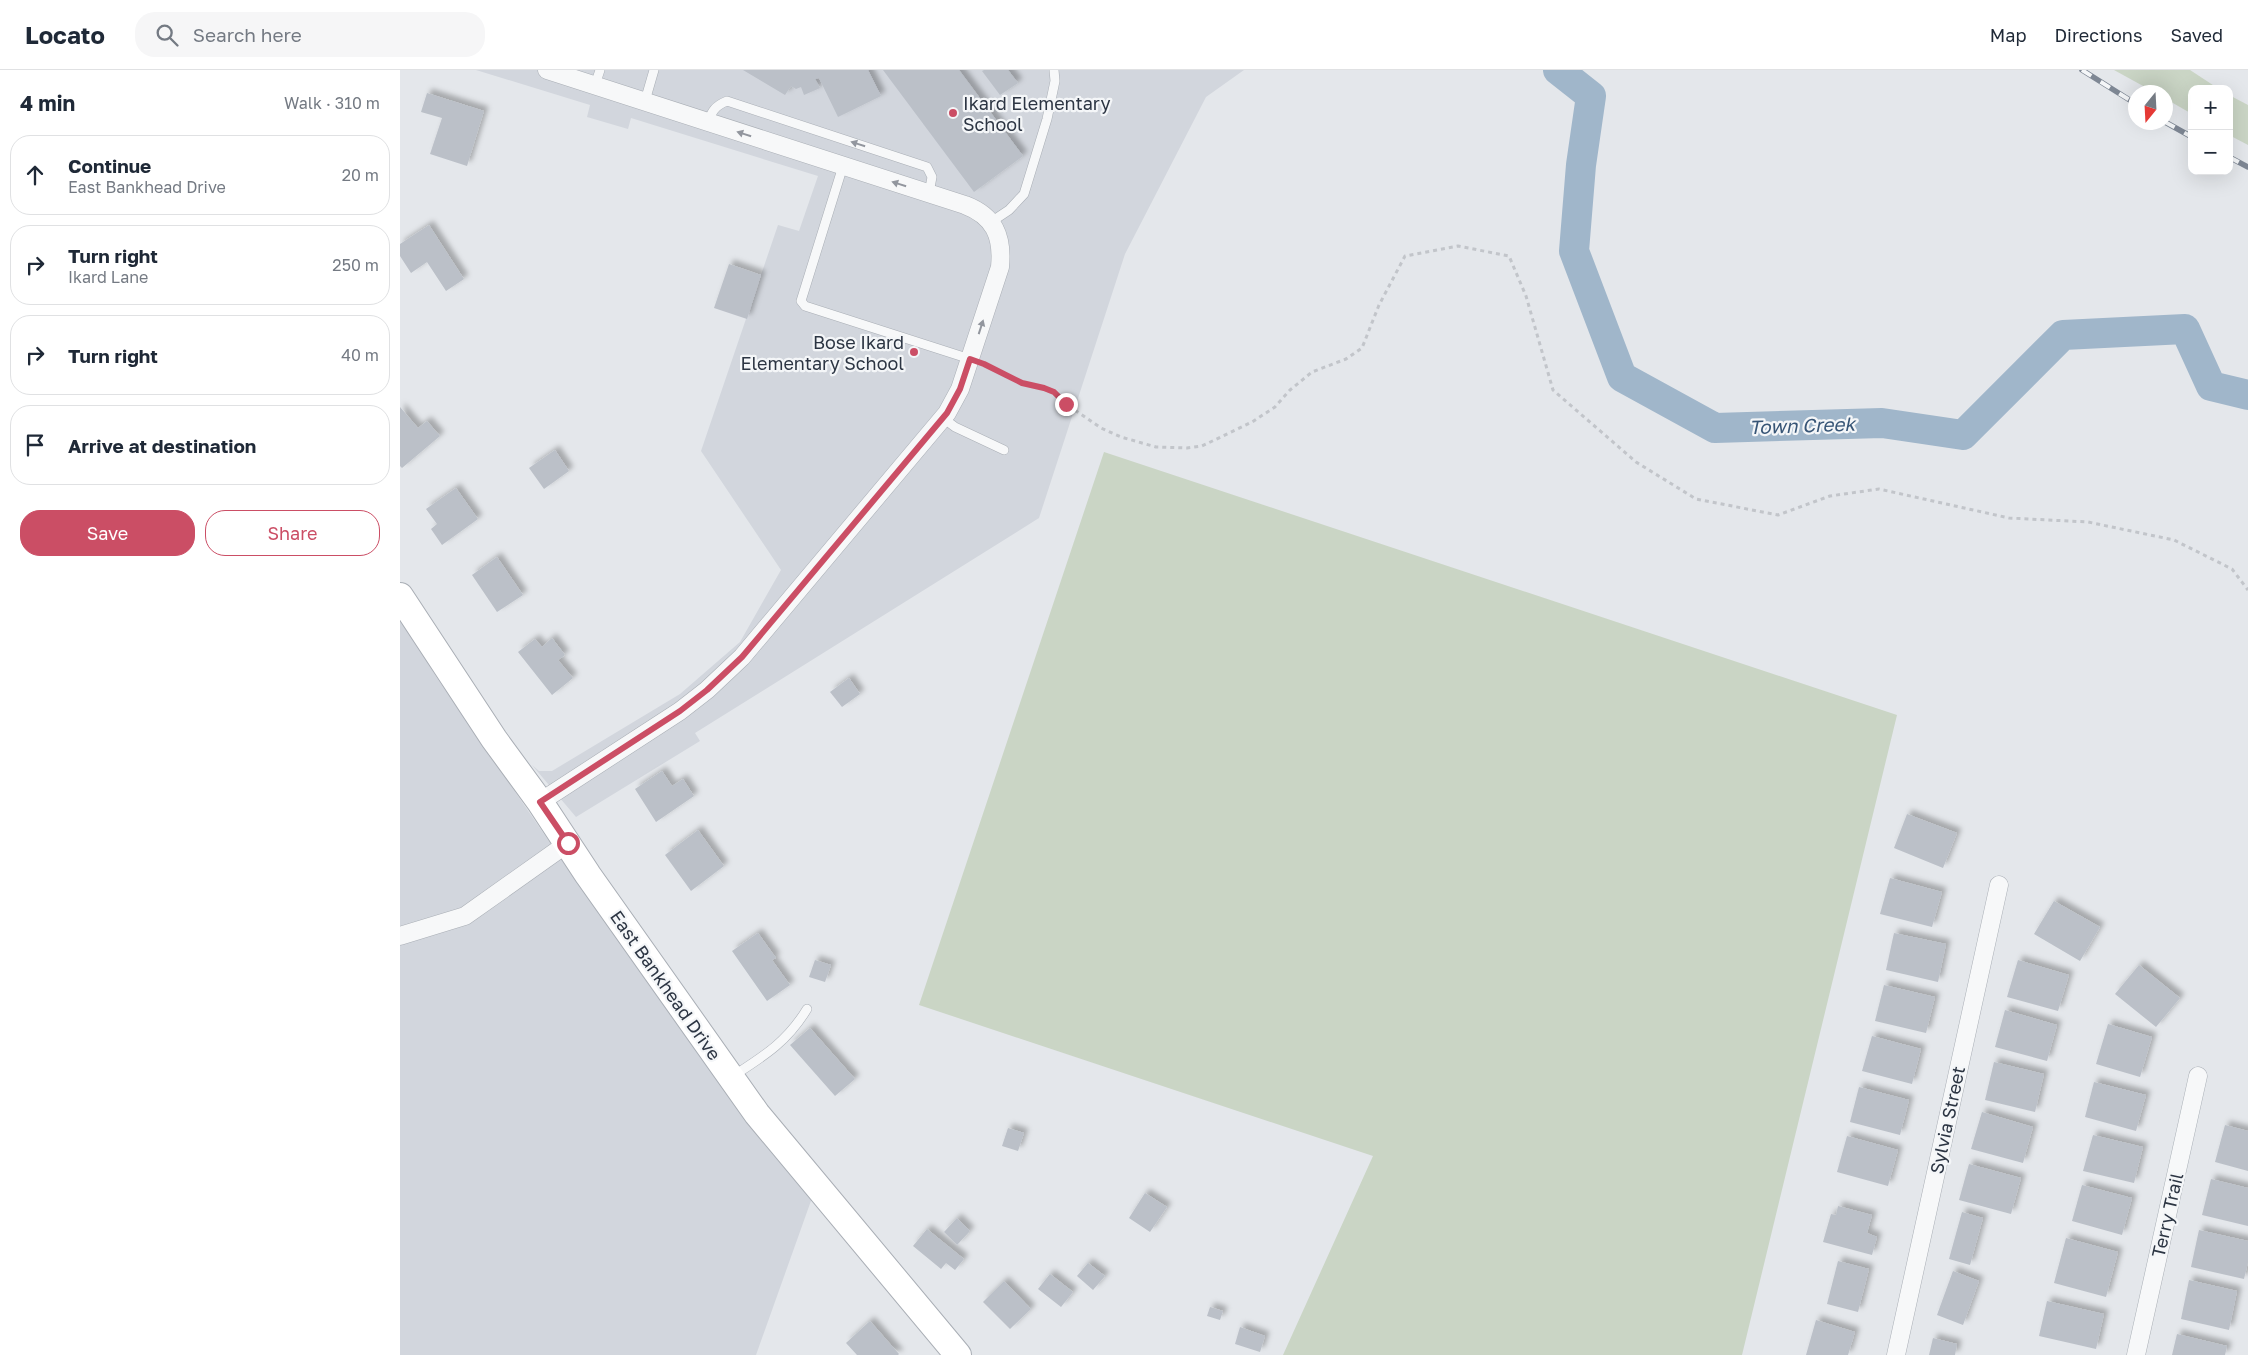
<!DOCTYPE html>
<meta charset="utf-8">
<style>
:root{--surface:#fff;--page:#f6f6f7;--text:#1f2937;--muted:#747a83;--line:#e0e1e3;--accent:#cb4e65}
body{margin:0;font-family:"Golos Text",sans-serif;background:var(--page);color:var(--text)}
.controls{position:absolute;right:15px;top:15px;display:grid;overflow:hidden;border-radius:10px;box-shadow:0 5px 20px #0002}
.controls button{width:45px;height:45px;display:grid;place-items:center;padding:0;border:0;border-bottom:1px solid var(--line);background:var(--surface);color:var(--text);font:25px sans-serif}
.compass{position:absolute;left:1728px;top:15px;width:45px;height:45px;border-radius:50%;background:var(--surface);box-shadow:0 5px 20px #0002;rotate:198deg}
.stop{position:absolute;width:15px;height:15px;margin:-11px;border:4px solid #cb4e65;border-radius:50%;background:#fff}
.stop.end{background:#cb4e65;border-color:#fff;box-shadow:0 1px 5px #0008}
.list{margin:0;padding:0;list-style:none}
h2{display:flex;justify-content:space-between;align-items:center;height:65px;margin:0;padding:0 20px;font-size:21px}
h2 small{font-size:16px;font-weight:400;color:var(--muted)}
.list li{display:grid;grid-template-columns:32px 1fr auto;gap:15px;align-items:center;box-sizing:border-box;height:80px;margin:0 10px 10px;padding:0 10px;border:1px solid var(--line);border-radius:20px}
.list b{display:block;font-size:19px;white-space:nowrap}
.list p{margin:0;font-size:16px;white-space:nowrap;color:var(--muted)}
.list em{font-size:16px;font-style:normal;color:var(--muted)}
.actions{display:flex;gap:10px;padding:15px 20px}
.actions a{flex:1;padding:11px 0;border:1px solid var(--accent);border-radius:20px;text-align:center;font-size:18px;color:var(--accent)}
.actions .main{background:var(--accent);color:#fff}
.icon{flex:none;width:28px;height:28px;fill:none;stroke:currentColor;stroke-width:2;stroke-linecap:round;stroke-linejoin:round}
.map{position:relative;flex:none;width:1848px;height:1285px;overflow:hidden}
header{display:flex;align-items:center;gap:30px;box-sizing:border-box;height:70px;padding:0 25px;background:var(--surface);border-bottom:1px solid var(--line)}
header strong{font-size:24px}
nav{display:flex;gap:28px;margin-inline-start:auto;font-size:18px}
.search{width:350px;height:45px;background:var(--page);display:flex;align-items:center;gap:12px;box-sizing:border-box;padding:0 18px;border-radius:20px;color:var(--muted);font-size:19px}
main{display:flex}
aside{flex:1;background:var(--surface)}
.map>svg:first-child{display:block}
.built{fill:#d2d6dd}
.green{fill:#cad5c5}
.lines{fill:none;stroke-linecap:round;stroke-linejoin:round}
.river{stroke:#a0b6ca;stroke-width:30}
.building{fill:#bbc0c8;filter:url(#shadow)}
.lane-casing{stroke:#a9aeb5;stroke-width:10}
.street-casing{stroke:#a9aeb5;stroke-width:19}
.secondary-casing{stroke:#a9aeb5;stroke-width:28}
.path{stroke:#c2c5ca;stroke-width:3;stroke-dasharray:4 4;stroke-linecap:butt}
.lane{stroke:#f7f8f9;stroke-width:9}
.street{stroke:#f7f8f9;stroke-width:18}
.secondary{stroke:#fff;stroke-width:26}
.rail-casing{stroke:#7e8794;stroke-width:5.5}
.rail{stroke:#f4f6f8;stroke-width:4;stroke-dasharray:11;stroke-linecap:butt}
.oneway{fill:#92969e}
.route{stroke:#cb4e65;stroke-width:6}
.poi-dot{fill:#cb4e65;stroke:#f4f6f8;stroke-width:2}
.labels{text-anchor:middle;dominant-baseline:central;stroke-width:4.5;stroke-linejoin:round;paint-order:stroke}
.poi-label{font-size:18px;fill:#2c3543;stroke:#f4f6f8;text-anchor:start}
.street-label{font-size:18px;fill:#2c3543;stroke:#f4f6f8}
.water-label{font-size:19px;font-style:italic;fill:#375576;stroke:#f4f6f8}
</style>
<header>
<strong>Locato</strong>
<div class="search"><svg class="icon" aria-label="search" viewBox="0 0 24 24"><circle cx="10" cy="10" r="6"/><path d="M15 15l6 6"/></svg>Search here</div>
<nav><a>Map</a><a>Directions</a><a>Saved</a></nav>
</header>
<main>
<aside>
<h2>4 min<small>Walk · 310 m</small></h2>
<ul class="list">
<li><svg class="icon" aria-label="ahead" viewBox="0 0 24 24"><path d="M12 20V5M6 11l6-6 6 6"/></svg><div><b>Continue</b><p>East Bankhead Drive</p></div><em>20 m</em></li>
<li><svg class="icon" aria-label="right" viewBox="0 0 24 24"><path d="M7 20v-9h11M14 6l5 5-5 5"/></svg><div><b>Turn right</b><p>Ikard Lane</p></div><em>250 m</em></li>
<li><svg class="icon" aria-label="right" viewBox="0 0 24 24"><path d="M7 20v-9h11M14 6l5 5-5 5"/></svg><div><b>Turn right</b></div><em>40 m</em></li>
<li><svg class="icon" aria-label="arrive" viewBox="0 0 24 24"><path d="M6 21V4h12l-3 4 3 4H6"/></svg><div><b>Arrive at destination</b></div></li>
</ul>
<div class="actions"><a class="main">Save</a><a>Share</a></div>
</aside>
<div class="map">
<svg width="1848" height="1285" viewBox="0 0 1848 1285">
<defs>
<filter id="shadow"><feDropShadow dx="4.5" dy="-4.5" stdDeviation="2.5" flood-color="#0004"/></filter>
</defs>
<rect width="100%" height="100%" fill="#e4e7eb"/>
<!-- built -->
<g class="built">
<polygon points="76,0 844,0 806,27 725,184 639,448 295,663 300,671 176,747 132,695 139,701 152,701 280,624 340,572 381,500 301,381 378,155 399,161 418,106 231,48 228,59 187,47 190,35"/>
<polygon points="0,546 35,605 170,802 288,969 412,1128 356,1285 0,1285"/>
</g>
<!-- green -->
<g class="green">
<polygon points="1714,0 1790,0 1819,19 1792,19 1792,44 1766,29 1766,22 1754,22"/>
<polygon points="1829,25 1848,35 1848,75 1829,65"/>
<polygon points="704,382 1497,645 1342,1285 883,1285 973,1086 519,935"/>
</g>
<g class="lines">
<!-- river -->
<polyline class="river" points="1158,0 1191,26 1181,95 1174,181 1222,307 1315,358 1482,353 1563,365 1663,265 1785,259 1811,316 1848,325"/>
</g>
<!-- building -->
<g class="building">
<polygon points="343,0 468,0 481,26 438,47 419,8 415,9 420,18 404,25 401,17 396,19 391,16 385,25"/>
<polygon points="483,0 559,0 623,86 574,122"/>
<polygon points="584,0 608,0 618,13 600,25 582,1"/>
<polygon points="27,23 84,41 67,96 30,84 42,48 21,42"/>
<polygon points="29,155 64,209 46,221 27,192 11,203 0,186 0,174"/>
<polygon points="329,194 361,205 347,249 314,238"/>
<polygon points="0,337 18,358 27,351 40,366 2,398 0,396"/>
<polygon points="155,380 169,401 144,419 129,398"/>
<polygon points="56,418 78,449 42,475 31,459 37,454 26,439"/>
<polygon points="97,487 123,525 97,542 72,505"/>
<polygon points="152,568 165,585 158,590 173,608 152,625 118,582 135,569 142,577"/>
<polygon points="449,608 460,624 442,637 430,622"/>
<polygon points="262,701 272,716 283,709 294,726 256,752 235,719"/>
<polygon points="1507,744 1557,763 1543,798 1494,778"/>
<polygon points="298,760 324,796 291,821 265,785"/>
<polygon points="1490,808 1542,822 1532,857 1480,844"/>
<polygon points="1654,831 1700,857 1680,891 1634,864"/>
<polygon points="358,863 376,888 372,890 390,915 367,931 332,881"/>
<polygon points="1494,863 1546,874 1538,912 1486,900"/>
<polygon points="415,890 431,895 425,912 409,907"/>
<polygon points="1618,890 1669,905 1658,941 1607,927"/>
<polygon points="1739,895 1780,928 1756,957 1715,924"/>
<polygon points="1484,915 1535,927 1526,963 1475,951"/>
<polygon points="1605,940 1657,955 1647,991 1595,977"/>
<polygon points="1708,954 1752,967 1740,1007 1696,994"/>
<polygon points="410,958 455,1009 435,1026 390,975"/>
<polygon points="1472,966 1521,979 1512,1014 1462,1001"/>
<polygon points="1594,992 1644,1004 1635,1042 1585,1030"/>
<polygon points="1694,1012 1746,1025 1736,1061 1685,1047"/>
<polygon points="1459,1017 1509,1030 1500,1065 1450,1052"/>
<polygon points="1582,1042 1633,1057 1623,1093 1571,1079"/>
<polygon points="1825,1055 1848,1061 1848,1101 1815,1092"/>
<polygon points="608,1058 624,1063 618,1081 602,1076"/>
<polygon points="1693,1065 1743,1077 1734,1113 1683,1101"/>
<polygon points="1447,1066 1498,1080 1488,1116 1437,1102"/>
<polygon points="1569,1094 1621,1108 1611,1144 1559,1130"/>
<polygon points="1811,1109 1848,1118 1848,1156 1802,1145"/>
<polygon points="1682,1115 1732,1128 1722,1165 1672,1151"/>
<polygon points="745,1123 767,1137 750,1162 729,1148"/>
<polygon points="1438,1136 1472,1145 1467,1163 1477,1167 1472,1185 1423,1172 1431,1144 1436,1145"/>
<polygon points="1562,1142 1583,1148 1570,1195 1549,1189"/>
<polygon points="557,1148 570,1161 557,1175 544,1162"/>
<polygon points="527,1159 564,1189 555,1200 546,1193 541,1199 513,1176"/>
<polygon points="1799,1160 1848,1171 1848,1192 1844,1209 1791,1197"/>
<polygon points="1666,1168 1718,1182 1706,1227 1654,1213"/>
<polygon points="1438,1191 1469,1199 1458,1242 1427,1234"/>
<polygon points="688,1193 705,1206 693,1220 677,1206"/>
<polygon points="1553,1201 1579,1211 1563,1255 1537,1245"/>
<polygon points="650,1204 673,1222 661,1237 638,1219"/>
<polygon points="1789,1210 1837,1221 1829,1260 1781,1249"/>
<polygon points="604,1211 631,1239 610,1259 583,1232"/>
<polygon points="1647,1231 1704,1244 1696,1279 1639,1266"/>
<polygon points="810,1237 823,1241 820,1250 807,1246"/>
<polygon points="1416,1250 1455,1262 1448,1285 1406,1285"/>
<polygon points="470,1251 499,1284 498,1285 457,1285 446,1273"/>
<polygon points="840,1257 865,1266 860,1282 835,1274"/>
<polygon points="1777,1264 1827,1276 1825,1285 1772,1285"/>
<polygon points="1533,1268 1557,1274 1555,1285 1529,1285"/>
</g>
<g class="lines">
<!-- lane casing -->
<g class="lane-casing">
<g id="lane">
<polyline points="195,15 200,0"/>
<polyline points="245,31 254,0"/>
<path d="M308 52C312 41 315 36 327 31L527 97 532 107 529 123"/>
<polyline points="443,96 401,231 405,236 570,289"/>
<polyline points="591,152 609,140 624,124 647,49 655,11 654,0"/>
<polyline points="543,348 555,357 604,380"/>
<path d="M333 1006C364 986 387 972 407 939"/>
</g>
</g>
<!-- street casing -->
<g class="street-casing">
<g id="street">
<path d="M140 732 280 641 307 620 342 587 547 343 560 319 600 197C603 166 594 146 565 135L147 0"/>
<polyline points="0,866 65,846 168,773"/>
<polyline points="1496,1285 1599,815"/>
<polyline points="1736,1285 1798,1006"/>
</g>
</g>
<!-- secondary casing -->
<g class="secondary-casing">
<polyline id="secondary" points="0,526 94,669 140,732 188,805 357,1044 558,1285"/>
</g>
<!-- path -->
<polyline class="path" points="584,293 622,313 644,318 654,323 666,334 701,358 721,367 756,377 787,378 802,376 852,352 875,337 890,320 912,302 946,289 962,278 979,235 1005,186 1058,176 1109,186 1126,226 1153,320 1236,392 1296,429 1378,445 1430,426 1479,419 1609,448 1688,452 1774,470 1832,499 1848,520"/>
<!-- lane -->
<use href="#lane" class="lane"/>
<!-- street -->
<use href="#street" class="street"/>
<!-- secondary -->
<use href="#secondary" class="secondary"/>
<!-- rail casing -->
<g class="rail-casing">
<g id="rail">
<polyline points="1682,0 1736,34"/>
<polyline points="1765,52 1792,67"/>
<polyline points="1829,87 1848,97"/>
</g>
</g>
<!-- rail -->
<use href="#rail" class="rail"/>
</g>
<!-- one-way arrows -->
<defs><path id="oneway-solid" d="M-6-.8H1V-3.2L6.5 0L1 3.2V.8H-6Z" transform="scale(1.25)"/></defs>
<g class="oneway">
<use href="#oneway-solid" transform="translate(344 64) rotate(-162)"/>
<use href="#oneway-solid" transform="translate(458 74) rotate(-162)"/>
<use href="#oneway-solid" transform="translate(499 114) rotate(-162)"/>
<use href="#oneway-solid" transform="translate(581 257) rotate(-72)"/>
</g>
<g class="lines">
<!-- route -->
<polyline class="route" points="168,773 140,732 280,641 307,620 342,587 547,343 560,319 570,289 584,294 622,313 644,318 654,322 666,334"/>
</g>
<!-- markers -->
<g class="poi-dot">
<circle cx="553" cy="43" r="5"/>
<circle cx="514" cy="282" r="5"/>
</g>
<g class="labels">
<!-- poi labels -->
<g class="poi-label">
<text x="563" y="33">Ikard Elementary<tspan x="563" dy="21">School</tspan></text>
<text x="504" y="272" text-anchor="end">Bose Ikard<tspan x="504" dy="21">Elementary School</tspan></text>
</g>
<!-- street labels -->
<g class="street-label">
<text transform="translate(266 915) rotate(55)">East Bankhead Drive</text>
<text transform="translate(1547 1050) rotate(-78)">Sylvia Street</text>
<text transform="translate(1767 1145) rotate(-77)">Terry Trail</text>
</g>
<!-- water labels -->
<g class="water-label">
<text transform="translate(1402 355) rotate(-2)">Town Creek</text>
</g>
</g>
</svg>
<div class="controls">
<button>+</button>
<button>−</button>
</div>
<svg class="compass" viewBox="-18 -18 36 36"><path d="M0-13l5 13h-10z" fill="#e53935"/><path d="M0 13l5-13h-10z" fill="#747a83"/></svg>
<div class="stop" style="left:168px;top:773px"></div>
<div class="stop end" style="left:666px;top:334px"></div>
</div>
</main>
